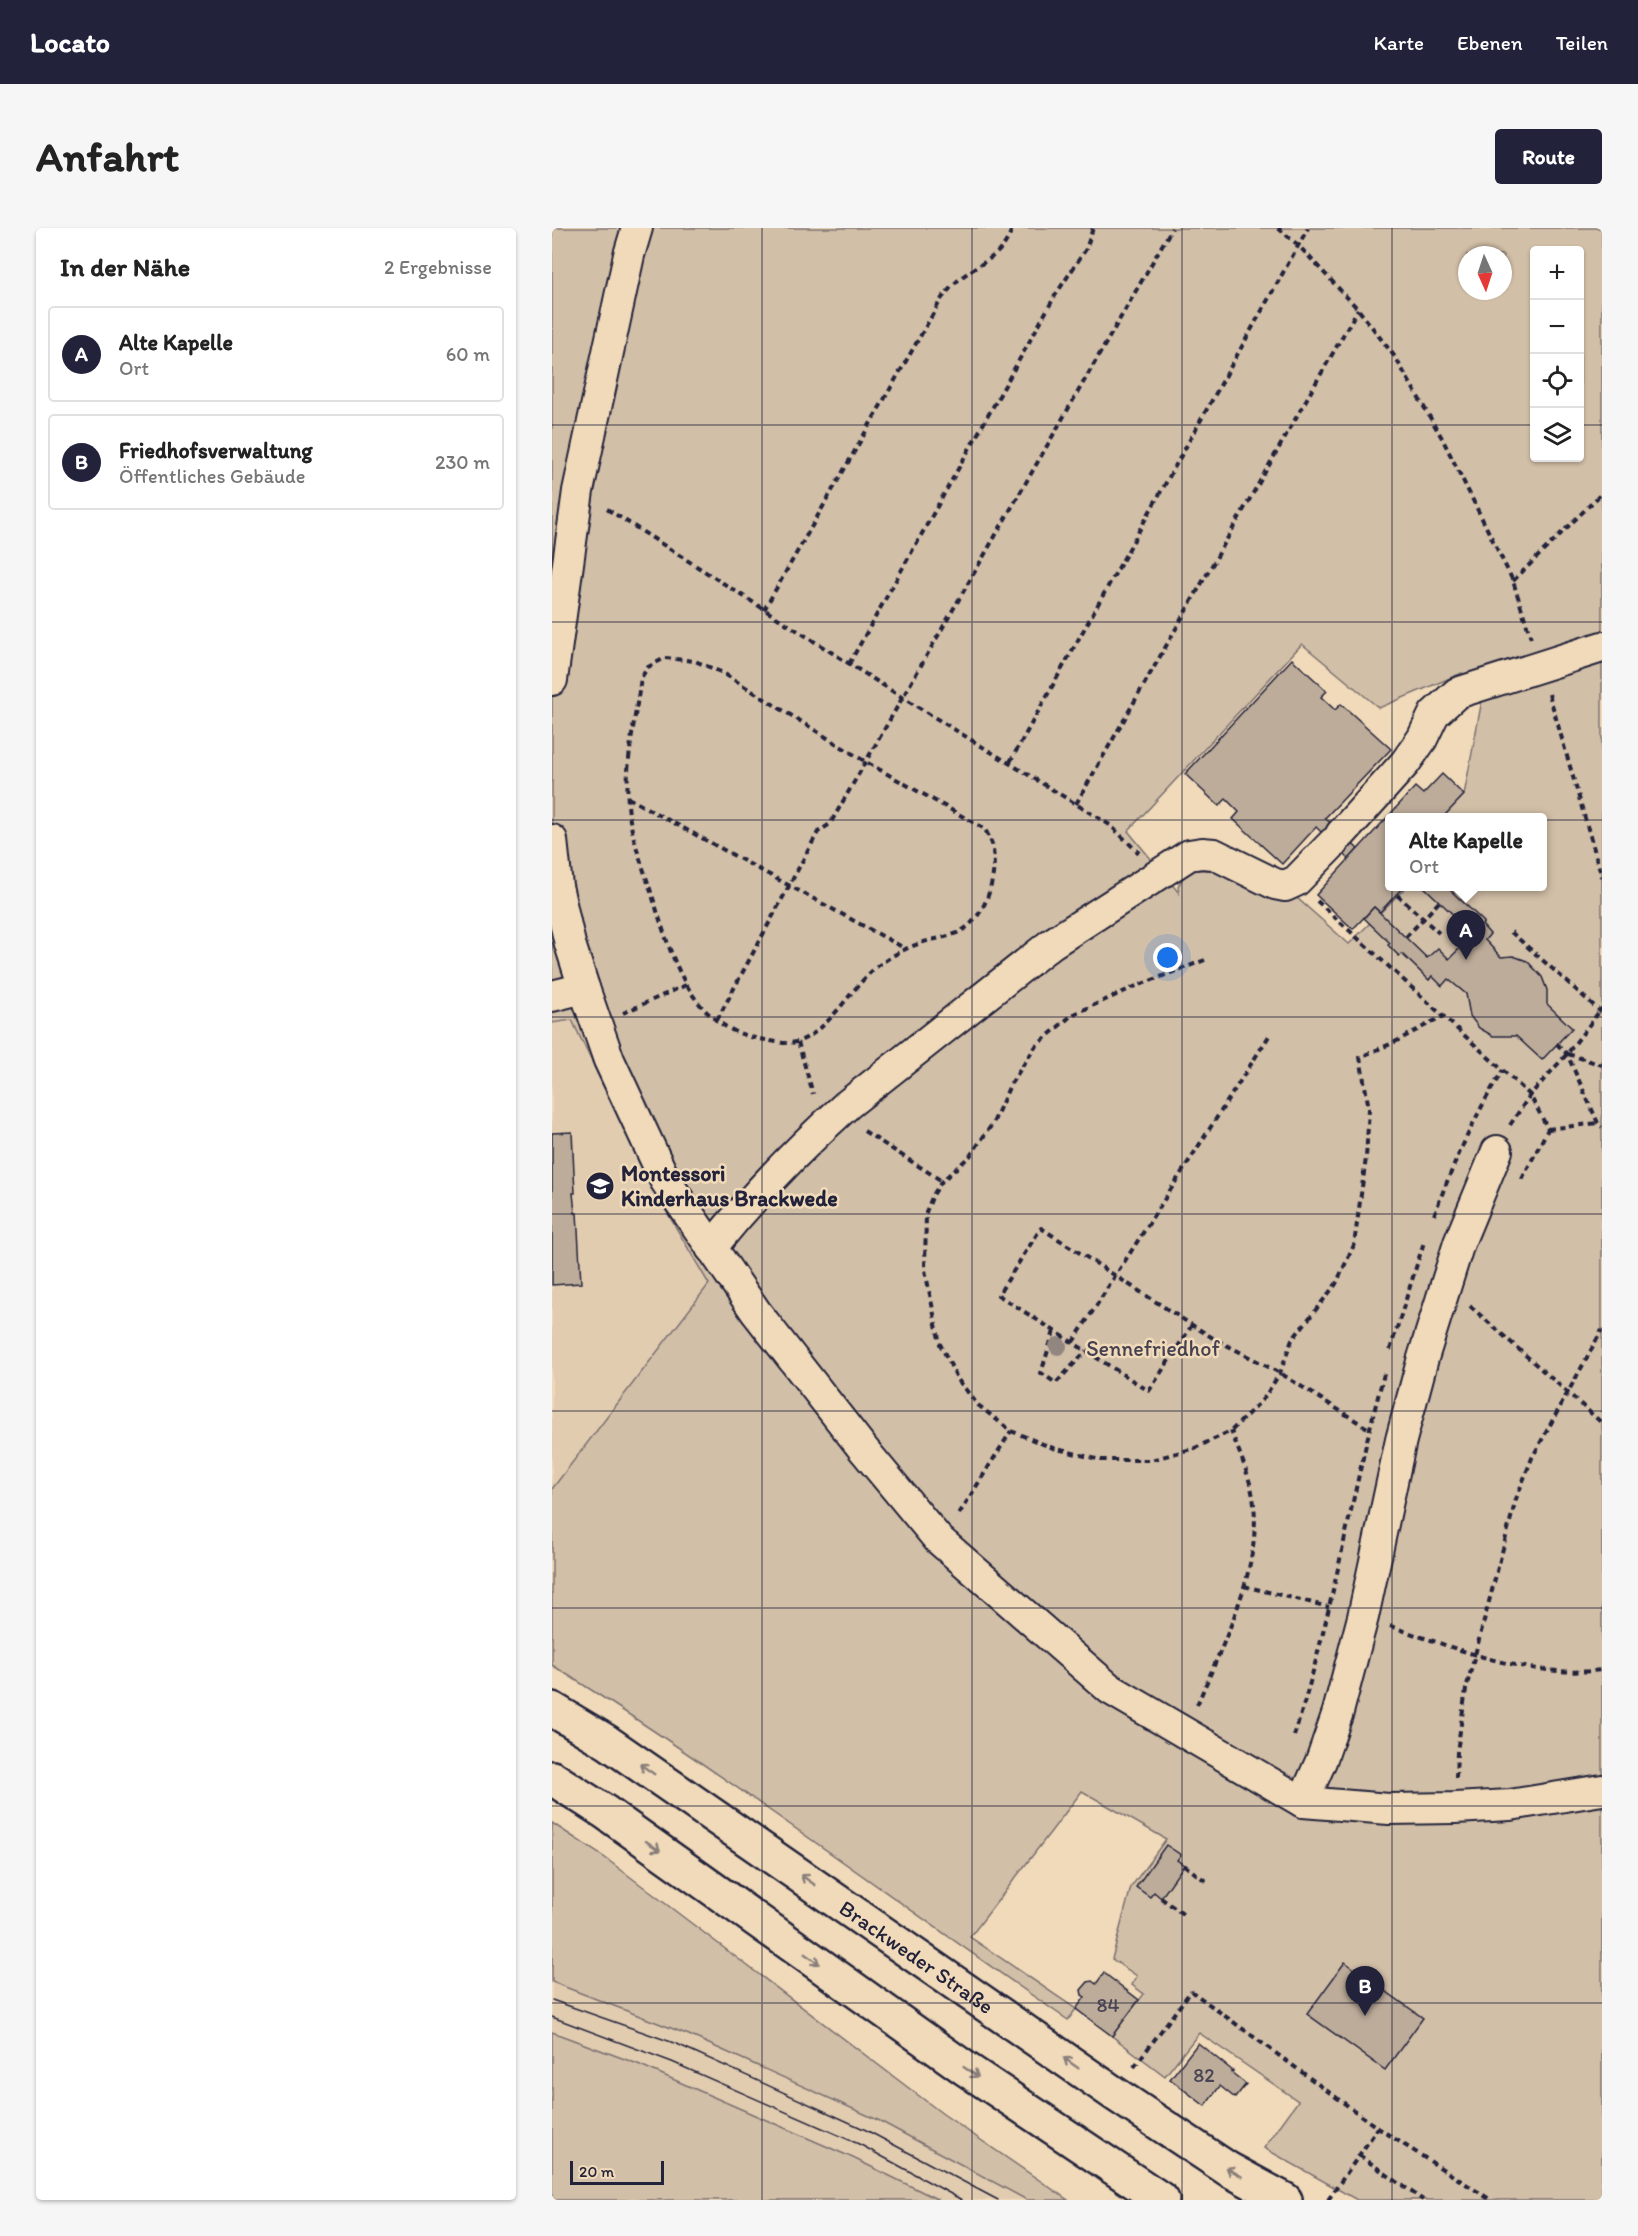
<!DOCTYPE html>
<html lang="de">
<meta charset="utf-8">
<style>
:root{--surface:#fff;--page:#f6f6f6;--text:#222;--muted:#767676;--line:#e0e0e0;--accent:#22223b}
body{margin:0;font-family:Itim,sans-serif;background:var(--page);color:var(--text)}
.controls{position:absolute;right:18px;top:18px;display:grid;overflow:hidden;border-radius:6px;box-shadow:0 2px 4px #0004}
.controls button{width:54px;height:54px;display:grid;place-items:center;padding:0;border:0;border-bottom:2px solid var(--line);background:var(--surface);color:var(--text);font:30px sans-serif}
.compass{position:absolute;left:906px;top:18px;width:54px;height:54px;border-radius:50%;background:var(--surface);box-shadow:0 2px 4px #0004;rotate:177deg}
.scale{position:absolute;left:18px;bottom:15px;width:94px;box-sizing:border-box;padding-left:6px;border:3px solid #22223b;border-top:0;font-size:16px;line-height:21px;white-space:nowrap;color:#22223b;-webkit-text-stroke:4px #f0dab9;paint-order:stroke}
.you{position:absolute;left:616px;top:730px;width:21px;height:21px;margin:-15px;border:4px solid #fff;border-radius:50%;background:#1a73e8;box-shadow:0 0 0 9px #1a73e833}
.badge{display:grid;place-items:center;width:39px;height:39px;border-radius:50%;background:var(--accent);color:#fff;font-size:20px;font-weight:700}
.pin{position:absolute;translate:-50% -50px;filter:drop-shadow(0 2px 3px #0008)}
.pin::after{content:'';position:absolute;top:32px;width:21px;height:18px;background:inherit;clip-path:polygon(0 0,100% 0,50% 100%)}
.popup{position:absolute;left:833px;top:585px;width:162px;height:78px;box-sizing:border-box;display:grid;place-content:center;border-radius:6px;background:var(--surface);filter:drop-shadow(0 2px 4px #0005);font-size:20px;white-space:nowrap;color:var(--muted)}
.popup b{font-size:22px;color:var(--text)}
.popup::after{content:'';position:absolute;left:50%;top:100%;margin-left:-12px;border:12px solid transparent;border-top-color:var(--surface)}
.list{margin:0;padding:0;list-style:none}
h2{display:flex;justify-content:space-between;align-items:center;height:78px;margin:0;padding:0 24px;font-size:26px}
h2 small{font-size:20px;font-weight:400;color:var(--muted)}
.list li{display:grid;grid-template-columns:39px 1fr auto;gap:18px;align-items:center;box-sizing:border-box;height:96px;margin:0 12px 12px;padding:0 12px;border:2px solid var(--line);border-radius:6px}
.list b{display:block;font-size:22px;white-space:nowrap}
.list p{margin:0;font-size:20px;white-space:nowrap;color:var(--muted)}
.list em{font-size:20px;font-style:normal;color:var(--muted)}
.icon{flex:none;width:33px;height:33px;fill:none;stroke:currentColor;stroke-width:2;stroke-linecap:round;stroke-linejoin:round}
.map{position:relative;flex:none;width:1050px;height:1972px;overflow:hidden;border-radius:6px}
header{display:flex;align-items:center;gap:36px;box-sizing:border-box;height:84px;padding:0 30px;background:var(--accent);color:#fff}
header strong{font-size:28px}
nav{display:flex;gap:33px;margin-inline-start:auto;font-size:21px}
.intro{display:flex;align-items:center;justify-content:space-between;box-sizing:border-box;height:144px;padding:0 36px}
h1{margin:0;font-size:42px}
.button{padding:15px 27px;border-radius:6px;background:var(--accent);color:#fff;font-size:21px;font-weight:700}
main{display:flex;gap:36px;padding:0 36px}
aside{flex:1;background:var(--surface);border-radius:6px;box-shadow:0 2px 4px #0004}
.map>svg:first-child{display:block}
.built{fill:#e1ccb0}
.green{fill:#d2bfa7;stroke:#7a7071;stroke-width:1.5;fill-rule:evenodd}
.building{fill:#bdac9a;stroke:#22223b;stroke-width:1.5}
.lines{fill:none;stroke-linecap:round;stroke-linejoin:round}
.minor-casing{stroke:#22223b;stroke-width:34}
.major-casing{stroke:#22223b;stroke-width:38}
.path{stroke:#22223b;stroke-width:4;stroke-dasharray:6 4.5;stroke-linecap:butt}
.minor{stroke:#f0dab9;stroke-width:30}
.major{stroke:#f0dab9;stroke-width:33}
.tram{stroke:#22223b;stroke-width:1.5}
.tree{fill:#928680}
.oneway{stroke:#897e7a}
.grid{fill:none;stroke:#22223b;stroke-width:1.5;stroke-opacity:0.55}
.labels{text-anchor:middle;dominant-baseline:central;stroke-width:5;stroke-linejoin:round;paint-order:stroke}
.number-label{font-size:20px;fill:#494453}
.poi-label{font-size:22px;font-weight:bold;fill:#22223b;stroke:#f0dab9;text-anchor:start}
.park-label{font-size:22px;fill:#454151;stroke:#f0dab9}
.street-label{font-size:22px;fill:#22223b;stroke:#f0dab9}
</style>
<header>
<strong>Locato</strong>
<nav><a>Karte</a><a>Ebenen</a><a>Teilen</a></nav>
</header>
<div class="intro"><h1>Anfahrt</h1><a class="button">Route</a></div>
<main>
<aside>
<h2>In der Nähe<small>2 Ergebnisse</small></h2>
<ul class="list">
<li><span class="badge">A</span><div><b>Alte Kapelle</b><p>Ort</p></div><em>60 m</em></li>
<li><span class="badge">B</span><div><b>Friedhofsverwaltung</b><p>Öffentliches Gebäude</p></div><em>230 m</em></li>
</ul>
</aside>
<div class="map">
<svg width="1050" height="1972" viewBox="0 0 1050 1972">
<rect width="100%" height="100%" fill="#f0dab9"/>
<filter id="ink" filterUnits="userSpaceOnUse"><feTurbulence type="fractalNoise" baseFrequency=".0167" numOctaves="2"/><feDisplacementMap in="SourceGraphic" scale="12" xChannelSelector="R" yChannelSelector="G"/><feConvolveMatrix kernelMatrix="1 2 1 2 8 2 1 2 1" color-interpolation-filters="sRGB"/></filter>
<g filter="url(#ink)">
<!-- built -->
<g class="built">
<polygon points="20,792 96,952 157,1056 0,1261 0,795"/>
<polygon points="0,1754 137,1807 328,1893 475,1972 387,1972 299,1929 86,1836 0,1804"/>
</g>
<!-- green -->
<g class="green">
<path d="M0 0H1050V1972H805L712 1920 746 1873 647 1805 613 1848 560 1808 592 1766 580 1757 585 1748 560 1731 579 1659 614 1611 530 1563 418 1709 524 1781 516 1792C344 1674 177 1548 0 1437V1261L157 1056 96 952 20 792 0 795ZM982 22H1028V230H982ZM915 27H951V63H915ZM750 416 827 480 910 445 930 472 912 567 893 587 895 590H990V658L854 659 797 716 745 670C737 670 730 670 722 668 695 661 663 632 634 645L626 658 627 665 576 603Z"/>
<polygon points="0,1595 52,1629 391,1886 516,1972 475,1972 328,1893 137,1807 0,1754"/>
<polygon points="0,1804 86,1836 299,1929 387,1972 0,1972"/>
</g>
<!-- building -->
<g class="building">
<polygon points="740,431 775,463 769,469 783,482 789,476 839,521 773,590 806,621 797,631 764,599 730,636 681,591 687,584 674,571 667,578 633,546"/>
<polygon points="890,546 912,567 893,587 895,590 838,590 838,658 852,658 828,684 822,679 801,701 764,667 863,559 871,566"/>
<polygon points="871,658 894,658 932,694 930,697 938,706 933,712 949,729 961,728 975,733 990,749 995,762 995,776 1020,800 990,832 964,808 941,808 927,800 918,788 914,766 896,751 890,758 880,748 877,752 850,726 847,728 836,717 838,715 812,690 822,679 875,730 886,720 897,731 913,715 901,704 910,695"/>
<polygon points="20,904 23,965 21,965 23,985 25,985 29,1055 0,1057 0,905"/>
<polygon points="614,1617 629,1627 625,1632 632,1637 609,1670 602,1664 598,1669 584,1659"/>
<polygon points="793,1734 871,1790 833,1842 755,1786"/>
<polygon points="552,1745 587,1772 560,1808 524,1781 533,1769 530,1767 529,1762 536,1754 540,1753 544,1756"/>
<polygon points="646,1815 681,1843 679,1844 694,1856 683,1870 668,1858 653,1878 618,1851"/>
</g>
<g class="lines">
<!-- minor casing -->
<g class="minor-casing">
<g id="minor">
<polyline points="0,452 26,263 77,27 85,0"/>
<polyline points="789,606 853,535 870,511 882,486 905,465 1050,419"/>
<polyline points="0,612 5,658 18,716 32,760 57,832 113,952 204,1084 312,1222 386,1311 558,1461 751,1574 837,1581 903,1580 958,1577 1050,1562"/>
<polyline points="0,768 32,760"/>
<path d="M159 1020C200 969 246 921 295 877L499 716 637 627 650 625 662 626 723 656 733 658 744 653 781 615"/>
<polyline points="751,1574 769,1533 786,1484 811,1389 849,1212 871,1130 907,1015 945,923"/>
</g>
</g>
<!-- major casing -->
<g class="major-casing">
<g id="major">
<path id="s1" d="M0 1481 55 1514 563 1866 676 1941 733 1972"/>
<polyline points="0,1550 53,1584 414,1841 610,1972"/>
</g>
</g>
<!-- path -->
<g class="path">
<polyline points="726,0 746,17 806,81 843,129 890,210 961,353 979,410"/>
<polyline points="55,281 351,470 558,597 587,625"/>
<polyline points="961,353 1050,265"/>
<path d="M212 382 390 70C396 63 402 55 410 49 431 33 452 28 460 0"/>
<path d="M113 430 143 433 171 445 314 534 433 601C436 608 441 615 441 622 445 650 434 692 405 705 393 710 379 711 366 716 354 720 341 727 330 735 301 754 278 805 244 814 233 817 220 813 208 811 135 798 119 725 99 664 90 636 78 606 76 576 73 534 83 492 89 450L96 439Z"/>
<polyline points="297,436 504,66 534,21 541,0"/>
<polyline points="997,466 1050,649"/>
<polyline points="458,534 756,0"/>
<polyline points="76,570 354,721"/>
<polyline points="524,576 806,81"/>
<polyline points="845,667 887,705"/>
<polyline points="765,673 891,788"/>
<polyline points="959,704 1049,784"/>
<polyline points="854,709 887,674"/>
<polyline points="653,732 582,759 520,787 484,818 458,857 441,895 418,928 390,953 381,967 374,984 373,1042 388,1116 406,1152 426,1177 459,1203 501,1220 549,1232 599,1232 643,1220 679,1203 712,1170 728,1145 740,1112 784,1056 802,1017 814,930 817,881 808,829 841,815 891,788 978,867 996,901 968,955"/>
<polyline points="71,785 134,757"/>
<polyline points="165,792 266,604 278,596 620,0"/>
<polyline points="246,814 261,866"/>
<polyline points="1005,816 1015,826 1046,895 1050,899"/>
<polyline points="1016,826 1050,837"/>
<polyline points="958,897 978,867 1015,826 1050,780"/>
<polyline points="996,901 1046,895"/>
<polyline points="312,903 390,953"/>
<path d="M882 987C901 937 922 888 951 842"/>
<polyline points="918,1078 1050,1195"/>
<polyline points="640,1097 597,1163 446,1067 489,1000 640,1097 661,1110 728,1145 817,1201"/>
<polyline points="502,1103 489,1145 504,1155 534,1123"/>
<polyline points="521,1114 717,808"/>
<polyline points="838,1122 872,1014"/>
<polyline points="407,1286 459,1203"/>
<polyline points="692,1358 777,1379"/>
<path d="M838 1398C906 1421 977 1451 1050 1442"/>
<path d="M645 1477C671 1415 712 1337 701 1269 697 1246 687 1224 679 1203"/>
<path d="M742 1508C780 1390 799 1266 832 1146"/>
<polyline points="904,1550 905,1524 914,1461 964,1271 980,1230 1050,1102"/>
<polyline points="632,1637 655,1654"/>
<polyline points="609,1670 632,1687"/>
<polyline points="582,1839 639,1763 826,1900 939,1972"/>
<polyline points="807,1927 871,1972"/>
<polyline points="776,1972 826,1900"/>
</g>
<!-- minor -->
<use href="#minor" class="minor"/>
<!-- major -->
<use href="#major" class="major"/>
<!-- tram -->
<g class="tram">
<polyline points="0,1772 125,1816 314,1902 446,1972"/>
<polyline points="0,1789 120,1834 309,1917 410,1972"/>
</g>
</g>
<!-- trees -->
<circle class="tree" cx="506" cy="1118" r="9"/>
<!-- one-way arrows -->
<defs><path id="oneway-shaft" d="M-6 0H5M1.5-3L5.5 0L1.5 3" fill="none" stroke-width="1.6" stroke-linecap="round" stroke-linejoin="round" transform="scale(1.5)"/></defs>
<g class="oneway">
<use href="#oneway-shaft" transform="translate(95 1541) rotate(-145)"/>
<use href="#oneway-shaft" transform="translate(101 1618) rotate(35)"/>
<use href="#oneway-shaft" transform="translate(256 1652) rotate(-145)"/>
<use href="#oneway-shaft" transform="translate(260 1731) rotate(35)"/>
<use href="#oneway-shaft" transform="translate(519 1835) rotate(-145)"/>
<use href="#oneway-shaft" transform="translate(419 1844) rotate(34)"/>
<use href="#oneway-shaft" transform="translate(682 1944) rotate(-150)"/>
</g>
</g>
<!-- grid -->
<path class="grid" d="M210 0V1972M420 0V1972M630 0V1972M840 0V1972M0 197H982M1028 197H1050M0 394H1050M0 592H1050M0 789H1050M0 986H1050M0 1183H1050M0 1380H1050M0 1578H1050M0 1775H1050"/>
<!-- icons -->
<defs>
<g id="school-disc" transform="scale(1.5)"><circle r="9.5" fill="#22223b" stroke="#f0dab9"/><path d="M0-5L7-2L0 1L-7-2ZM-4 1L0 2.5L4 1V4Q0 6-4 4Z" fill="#fff"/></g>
</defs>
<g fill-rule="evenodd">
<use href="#school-disc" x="48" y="958"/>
</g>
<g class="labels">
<!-- number labels -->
<g class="number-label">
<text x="556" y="1777">84</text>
<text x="652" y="1847">82</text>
</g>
<!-- poi labels -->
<g class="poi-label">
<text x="69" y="945">Montessori<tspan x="69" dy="25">Kinderhaus Brackwede</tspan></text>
</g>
<!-- park labels -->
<g class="park-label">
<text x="601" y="1120">Sennefriedhof</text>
</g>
<!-- street labels -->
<g class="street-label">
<text stroke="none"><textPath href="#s1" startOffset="441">Brackweder Straße</textPath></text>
</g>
</g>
</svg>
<div class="controls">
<button>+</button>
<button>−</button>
<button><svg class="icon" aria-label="locate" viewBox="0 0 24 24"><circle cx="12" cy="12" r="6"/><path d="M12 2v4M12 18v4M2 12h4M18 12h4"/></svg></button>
<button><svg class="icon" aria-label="layers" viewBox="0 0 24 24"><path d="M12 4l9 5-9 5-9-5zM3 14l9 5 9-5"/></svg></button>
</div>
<svg class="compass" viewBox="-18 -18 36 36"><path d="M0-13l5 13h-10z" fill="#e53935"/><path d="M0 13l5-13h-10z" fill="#767676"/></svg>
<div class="scale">20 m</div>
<div class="you"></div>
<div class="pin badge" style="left:914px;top:732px">A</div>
<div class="popup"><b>Alte Kapelle</b>Ort</div>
<div class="pin badge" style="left:813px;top:1788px">B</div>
</div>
</main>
